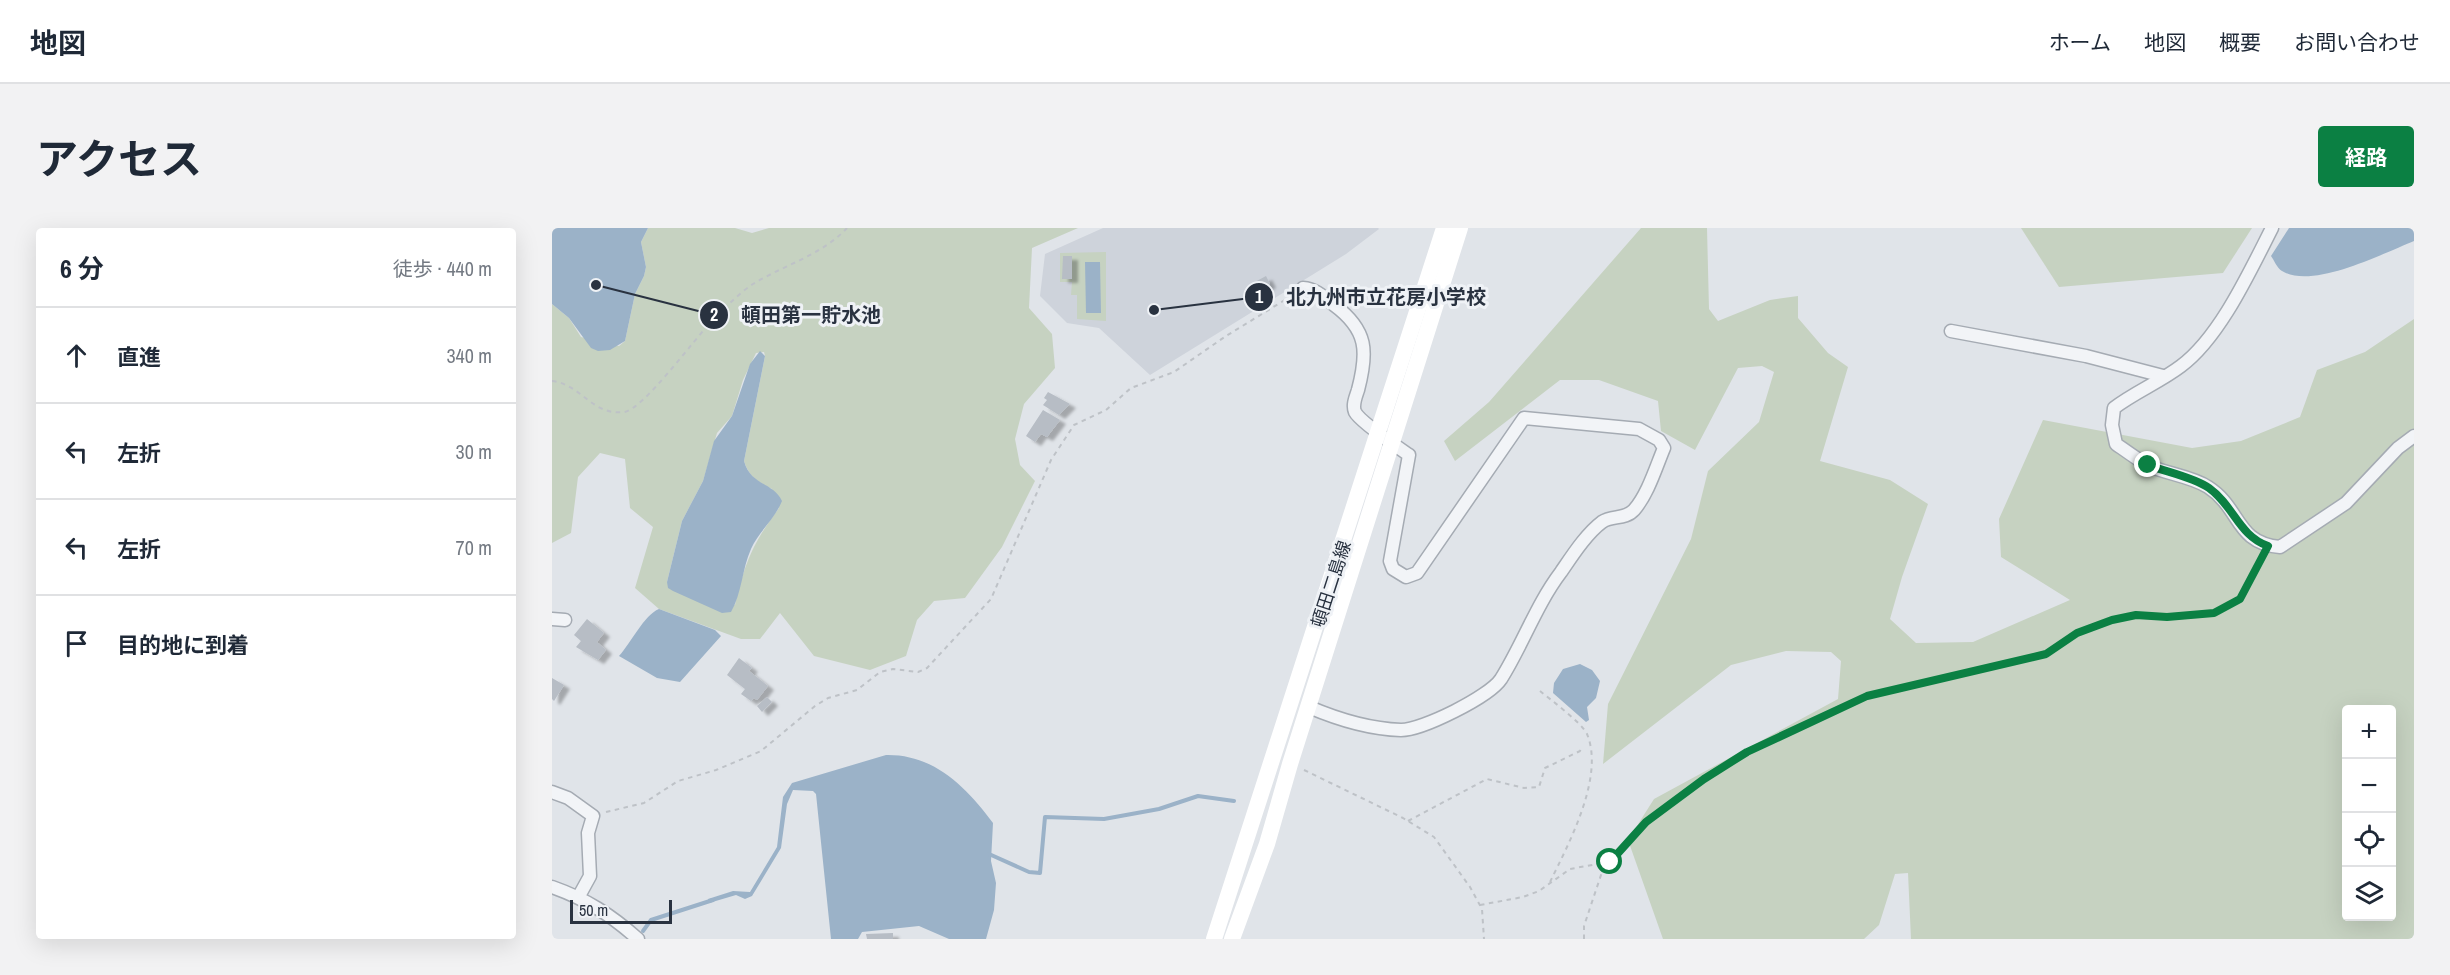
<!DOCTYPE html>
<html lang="ja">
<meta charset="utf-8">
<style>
:root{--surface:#fff;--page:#f2f2f3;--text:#1f2937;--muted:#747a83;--line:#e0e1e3;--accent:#0b8043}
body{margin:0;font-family:"Archivo Narrow","Noto Sans JP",sans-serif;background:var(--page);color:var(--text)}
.controls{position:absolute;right:18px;bottom:18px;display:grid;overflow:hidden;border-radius:6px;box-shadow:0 6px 24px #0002}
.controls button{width:54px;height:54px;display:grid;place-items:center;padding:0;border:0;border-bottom:2px solid var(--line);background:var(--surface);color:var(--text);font:30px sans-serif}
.scale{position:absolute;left:18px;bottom:15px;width:102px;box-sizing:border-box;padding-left:6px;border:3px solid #293240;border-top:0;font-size:16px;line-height:21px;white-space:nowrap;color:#293240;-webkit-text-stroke:4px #eff2f6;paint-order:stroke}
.stop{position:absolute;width:18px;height:18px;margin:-14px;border:4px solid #0b8043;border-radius:50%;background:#fff}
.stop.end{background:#0b8043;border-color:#fff;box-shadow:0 2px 6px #0008}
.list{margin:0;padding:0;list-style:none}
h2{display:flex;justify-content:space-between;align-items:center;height:78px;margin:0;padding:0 24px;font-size:26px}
h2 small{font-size:20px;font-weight:400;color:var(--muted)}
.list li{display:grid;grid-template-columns:39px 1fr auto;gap:18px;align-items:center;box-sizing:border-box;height:96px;padding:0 24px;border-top:2px solid var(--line)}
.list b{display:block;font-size:22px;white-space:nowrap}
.list em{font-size:20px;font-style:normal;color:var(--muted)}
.icon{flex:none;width:33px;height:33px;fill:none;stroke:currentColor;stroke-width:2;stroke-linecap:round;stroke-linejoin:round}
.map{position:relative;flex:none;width:1862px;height:711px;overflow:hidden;border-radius:6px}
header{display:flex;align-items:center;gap:36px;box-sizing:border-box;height:84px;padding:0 30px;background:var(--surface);border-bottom:2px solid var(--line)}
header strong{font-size:28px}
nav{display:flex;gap:33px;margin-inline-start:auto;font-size:21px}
.intro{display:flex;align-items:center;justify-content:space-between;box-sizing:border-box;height:144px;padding:0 36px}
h1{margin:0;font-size:42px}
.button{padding:15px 27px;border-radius:6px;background:var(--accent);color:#fff;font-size:21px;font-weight:700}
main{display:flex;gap:36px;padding:0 36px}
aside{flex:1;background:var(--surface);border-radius:6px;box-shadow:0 6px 24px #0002}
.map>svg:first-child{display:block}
.built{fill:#ced3db}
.green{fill:#c6d2c1;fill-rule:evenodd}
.water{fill:#9bb2c8}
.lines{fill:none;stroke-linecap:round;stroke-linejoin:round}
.stream{stroke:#9bb2c8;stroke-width:4}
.building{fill:#b7bdc5;filter:url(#shadow)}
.street-casing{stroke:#a5abb3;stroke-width:15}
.path{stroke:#bec2c7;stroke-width:2;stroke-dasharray:4.5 4.5;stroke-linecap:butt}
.street{stroke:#f2f4f7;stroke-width:12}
.secondary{stroke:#fff;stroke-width:16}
.route{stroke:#0b8043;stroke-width:8}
.labels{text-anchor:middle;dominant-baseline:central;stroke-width:6;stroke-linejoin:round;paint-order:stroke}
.street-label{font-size:18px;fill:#293240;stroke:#eff2f6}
.leader{fill:none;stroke:#293240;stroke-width:2}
.callout-dot{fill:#293240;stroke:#eff2f6;stroke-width:2}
.mark-label{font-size:18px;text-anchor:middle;font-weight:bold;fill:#fff}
.callout-label{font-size:20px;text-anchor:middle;font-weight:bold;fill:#293240;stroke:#eff2f6;stroke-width:6;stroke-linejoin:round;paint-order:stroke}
</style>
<header>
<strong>地図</strong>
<nav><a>ホーム</a><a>地図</a><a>概要</a><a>お問い合わせ</a></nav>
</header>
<div class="intro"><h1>アクセス</h1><a class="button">経路</a></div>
<main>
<aside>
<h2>6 分<small>徒歩 · 440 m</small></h2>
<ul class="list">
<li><svg class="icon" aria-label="ahead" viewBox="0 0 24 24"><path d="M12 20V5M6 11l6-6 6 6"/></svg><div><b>直進</b></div><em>340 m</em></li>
<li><svg class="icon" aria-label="left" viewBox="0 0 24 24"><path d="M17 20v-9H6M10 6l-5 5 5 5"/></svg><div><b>左折</b></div><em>30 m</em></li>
<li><svg class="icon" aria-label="left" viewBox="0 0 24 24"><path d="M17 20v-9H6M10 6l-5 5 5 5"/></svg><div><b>左折</b></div><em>70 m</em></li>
<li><svg class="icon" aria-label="arrive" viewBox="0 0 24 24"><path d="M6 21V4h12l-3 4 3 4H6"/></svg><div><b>目的地に到着</b></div></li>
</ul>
</aside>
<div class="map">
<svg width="1862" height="711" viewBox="0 0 1862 711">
<defs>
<filter id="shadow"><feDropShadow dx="6" dy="4" stdDeviation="1.5" flood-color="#0004"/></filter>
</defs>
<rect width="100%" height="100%" fill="#e0e4e9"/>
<!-- built -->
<polygon class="built" points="551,0 826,0 827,1 794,26 598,147 547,100 515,95 488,68 493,26"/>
<!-- green -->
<g class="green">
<path d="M96 0H183L200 5 217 0H526L480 20 477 80 500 106 503 140 472 176 463 211 468 237 483 253 450 319 413 370 382 373 365 392 354 428 318 442 262 428 228 385 208 411H189L107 381 83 360 101 299 78 280 73 231 48 225 26 249 19 305 0 315V76L17 90 29 109 67 118 73 113 83 66 92 48 94 39 89 14ZM212 124 213 128 192 233C197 249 206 254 220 261L227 280C201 315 193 334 183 377L115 354 130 293 151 253 165 205 180 188 191 152 204 125Z"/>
<path d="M1089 0H1155L1157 81 1166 93 1218 72 1246 68V90L1276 125 1296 139 1268 233 1338 252 1376 276 1350 349 1338 391 1364 415 1421 414 1518 372 1449 329 1447 291 1491 192 1640 220 1689 213 1748 189 1765 142 1813 124 1862 91V711H1359L1356 645 1343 646 1327 697 1312 711H1111L1076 612 1102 571 1286 471 1289 433 1279 424 1234 423 1179 437 1051 536 1056 476 1139 311 1156 243 1207 194 1222 144 1210 138 1186 140 1143 222 1109 203 1106 173 1047 152H1008L903 233 892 213 937 174ZM1794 482H1840V688H1794Z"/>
<polygon points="1469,0 1700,0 1671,45 1507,59"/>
<polygon points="554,24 554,93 525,91 525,67 519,67 520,54 508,54 508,25"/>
</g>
<!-- water -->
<g class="water">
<polygon points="0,0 96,0 89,14 94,39 92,48 83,66 73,113 58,122 46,123 39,120 17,90 0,76"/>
<path d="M1737 0H1862V13C1832 25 1760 62 1730 43 1725 40 1722 32 1719 28Z"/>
<polygon points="533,34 548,34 549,85 534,85"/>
<path d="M208 123 213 128 192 233C199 258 221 254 230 273 223 291 207 303 199 321 190 341 190 365 179 384L170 385 121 363 116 360 115 354 130 293 151 253 162 213 180 188 198 136Z"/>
<path d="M107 381 163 402 169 408 128 454 105 450 67 428C79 415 92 387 107 381Z"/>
<polygon points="1028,436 1040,442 1048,453 1044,470 1035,479 1037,492 1034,494 1001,465 1002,455 1011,441"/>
<path d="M334 527C382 526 414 559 441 595L439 633 444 655 442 682 434 711H397L367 698 310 704 306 711H279L264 566 261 563 241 562 235 576 229 620 200 668 193 671 184 667 157 675 156 671 181 663 198 664 225 619 231 569 240 555Z"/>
</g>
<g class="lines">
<!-- stream -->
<g class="stream">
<polyline points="437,626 477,644 488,645 493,589 552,591 607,581 646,568 682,573"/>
<polyline points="91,703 99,692 161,672"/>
</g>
</g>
<!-- building -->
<g class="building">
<polygon points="511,28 520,28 520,51 510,51"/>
<polygon points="714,48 718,56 705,63 701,55"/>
<polygon points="496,164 518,176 507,187 491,177 495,172 492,170"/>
<polygon points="491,182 508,192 495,209 489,206 483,214 474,208"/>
<polygon points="35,391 52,405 45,414 54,422 46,432 24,419 29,413 22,407"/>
<polygon points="187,430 200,440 197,443 216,458 205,472 202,470 199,473 189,466 193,461 175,447"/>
<polygon points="0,450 12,457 2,473 0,471"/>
<polygon points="215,469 220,474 210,484 205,478"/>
<polygon points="341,705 341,711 315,711 314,706"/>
</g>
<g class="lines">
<!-- street casing -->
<g class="street-casing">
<g id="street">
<path d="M1720 0C1698 43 1668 109 1629 138 1608 154 1583 164 1562 180L1560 197 1564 216C1574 223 1585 231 1595 237 1614 246 1639 248 1656 259 1689 280 1683 315 1728 319L1794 275 1846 220 1862 208"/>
<path d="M751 60C764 61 772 69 782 77 816 102 816 124 806 162 804 168 800 177 803 184 808 194 847 220 857 227L838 333 841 341 854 349 865 345 972 190 1087 201 1107 212 1112 220C1104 239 1096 266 1082 282 1073 292 1060 287 1050 294 1034 306 1020 328 1009 344 984 377 971 416 949 451 937 469 870 502 849 502 818 501 785 491 757 479"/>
<polyline points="1399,103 1534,128 1611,148"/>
<polyline points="0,391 13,392"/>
<polyline points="0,564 16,570 41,588 36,605 38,648 27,668"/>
<path d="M0 659C34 671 59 687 86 711"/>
</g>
</g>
<!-- path -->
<g class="path">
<path d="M0 153C29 156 40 188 72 184 91 182 143 110 160 93 172 81 187 65 201 56 232 37 270 27 295 0"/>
<path d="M988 463C999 472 1030 495 1035 506 1053 549 1016 617 998 654"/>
<polyline points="752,542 851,590 882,609 918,659 930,681 932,711"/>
<polyline points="54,584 92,575 126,553 164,542 209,523 263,478 276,470 305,462 328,444 341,441 366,444 375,440 439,371 499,232 522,197 554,182 579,160 622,144 674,108 741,67"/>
<polyline points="856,593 935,551 972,560 987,559 993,540 1028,523 1030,518"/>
<polyline points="928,677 971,669 987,663 1018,641 1056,634"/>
<polyline points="1032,711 1032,698 1050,644 1069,619 1094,594 1123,571 1195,524 1315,468 1494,426 1525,405 1560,391 1584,387 1615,389 1662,385 1688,371 1711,328"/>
</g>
<!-- street -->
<use href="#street" class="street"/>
<!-- secondary -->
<g class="secondary">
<polyline points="662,711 892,0"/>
<polyline points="680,711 715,616 738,536 908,0"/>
</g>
</g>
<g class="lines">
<!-- route -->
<path class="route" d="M1058 634 1094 594 1152 551 1195 524 1315 468 1494 426 1525 405 1560 392 1584 387 1615 389 1662 385 1688 371 1716 318C1687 308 1682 278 1657 260 1641 249 1614 244 1596 237"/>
</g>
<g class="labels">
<!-- street labels -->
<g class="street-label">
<text transform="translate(779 356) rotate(-72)">頓田二島線</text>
</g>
</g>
<!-- callouts -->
<path class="leader" d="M602 82L707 69M44 57L162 87"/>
<g class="callout-dot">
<circle cx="602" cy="82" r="6"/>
<circle cx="44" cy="57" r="6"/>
<circle cx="707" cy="69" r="15"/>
<circle cx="162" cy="87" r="15"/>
</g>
<g class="mark-label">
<text x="707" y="75">1</text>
<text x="162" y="93">2</text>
</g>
<g class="callout-label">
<text x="834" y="76">北九州市立花房小学校</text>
<text x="259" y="94">頓田第一貯水池</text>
</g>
</svg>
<div class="controls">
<button>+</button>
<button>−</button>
<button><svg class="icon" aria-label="locate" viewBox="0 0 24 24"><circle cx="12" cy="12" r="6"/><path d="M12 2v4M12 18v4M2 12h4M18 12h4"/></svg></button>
<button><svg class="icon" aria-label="layers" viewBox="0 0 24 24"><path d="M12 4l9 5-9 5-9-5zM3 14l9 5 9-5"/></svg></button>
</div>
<div class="scale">50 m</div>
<div class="stop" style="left:1058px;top:634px"></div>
<div class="stop end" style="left:1596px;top:237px"></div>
</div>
</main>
